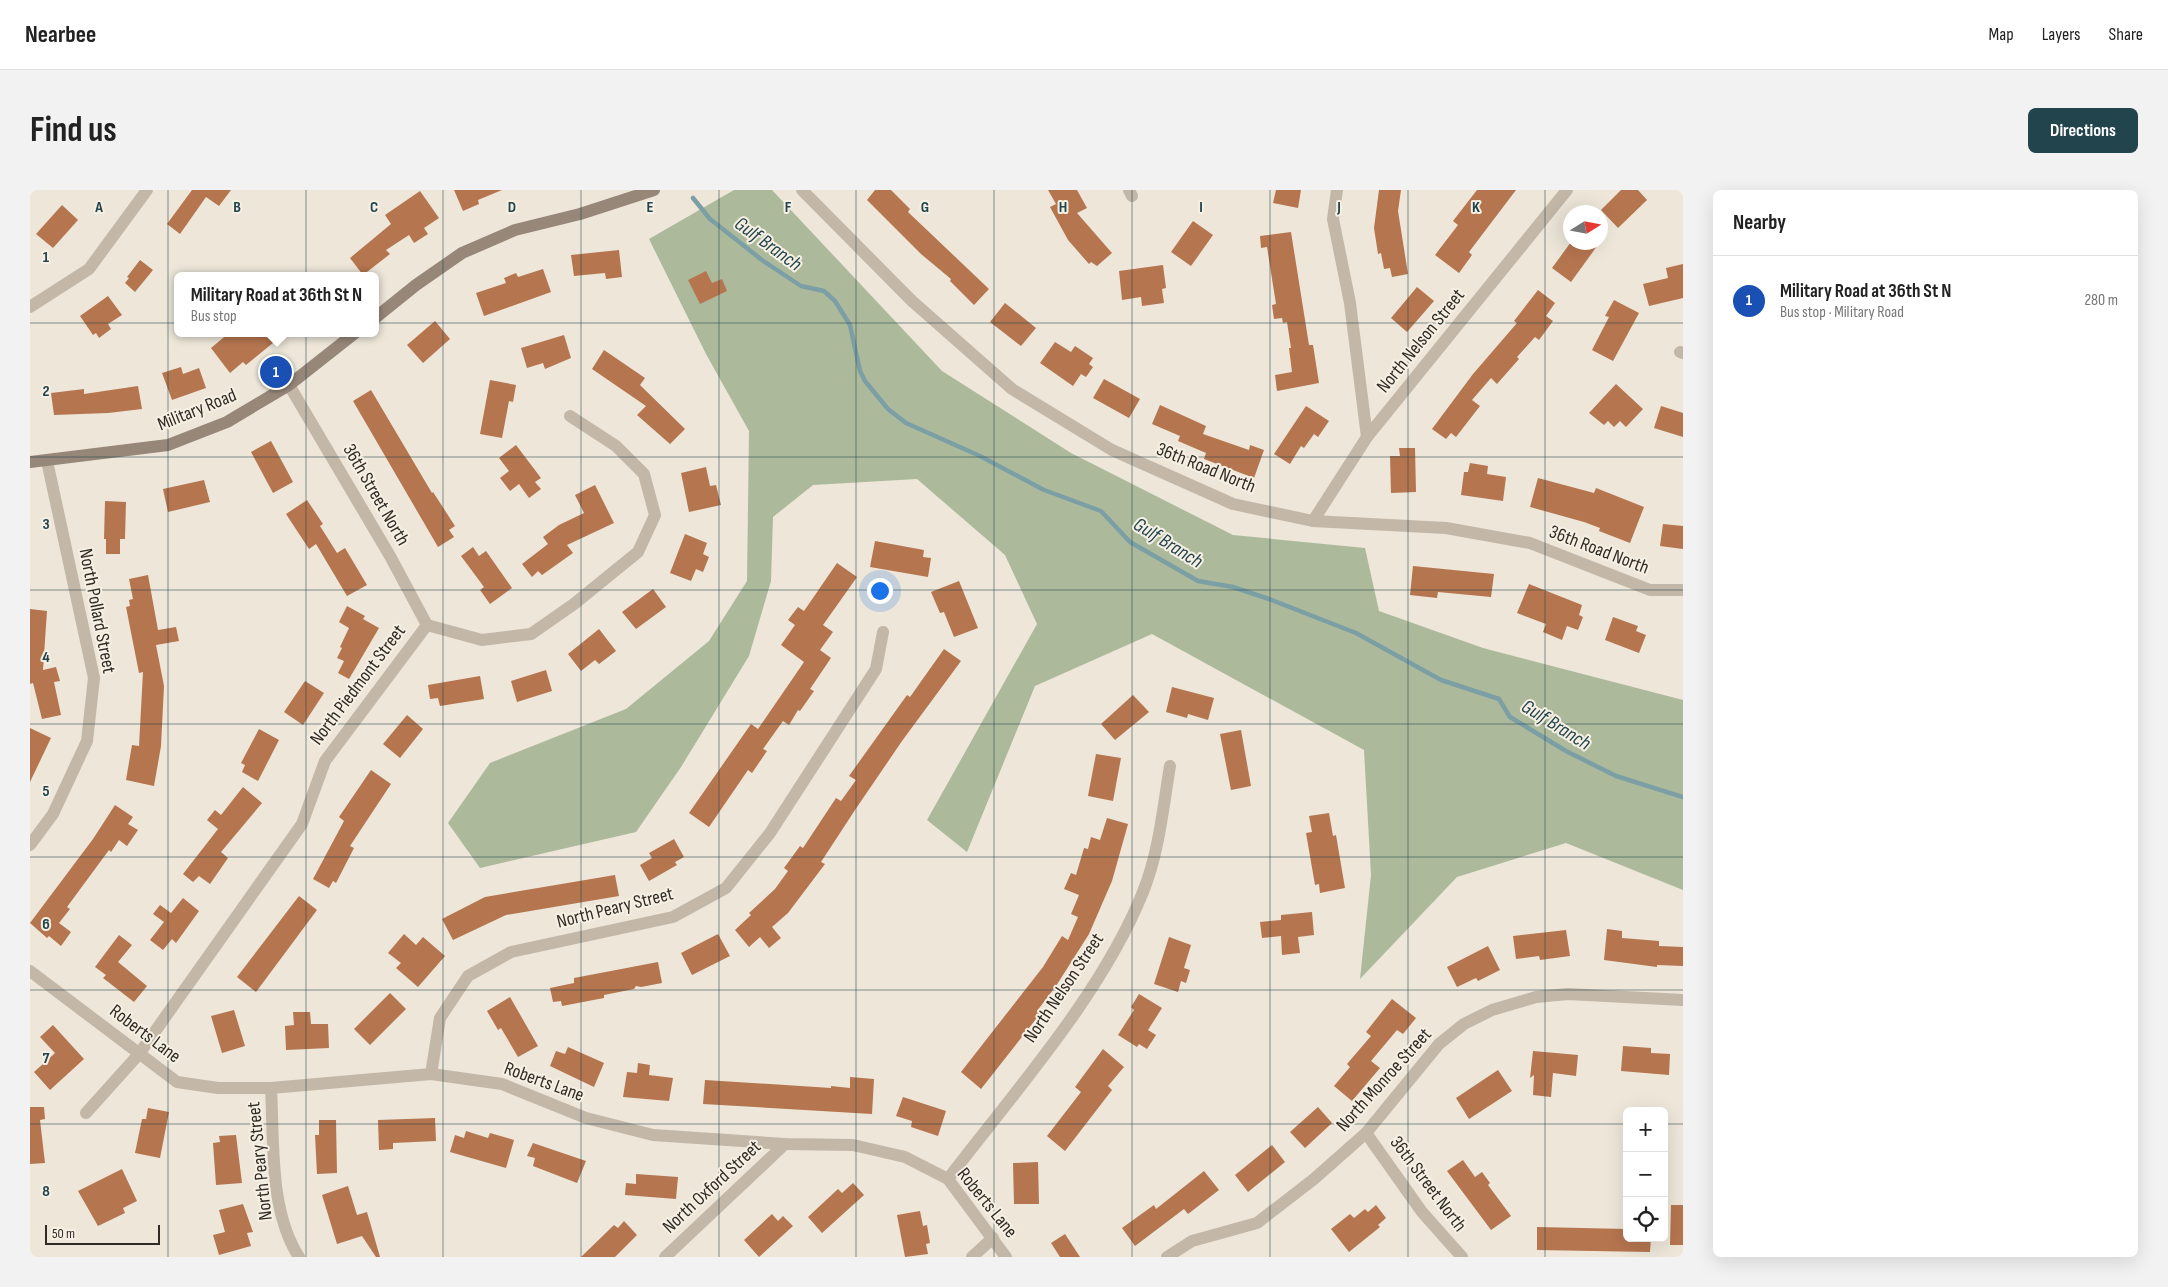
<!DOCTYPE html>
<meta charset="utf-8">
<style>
:root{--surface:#fff;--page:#f2f2f2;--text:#222;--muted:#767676;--line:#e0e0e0;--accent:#22444c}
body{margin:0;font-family:"Sofia Sans Condensed",sans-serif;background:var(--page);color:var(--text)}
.controls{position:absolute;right:15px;bottom:15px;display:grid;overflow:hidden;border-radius:8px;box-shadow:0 5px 20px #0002}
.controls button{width:45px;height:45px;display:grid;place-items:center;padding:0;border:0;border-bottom:1px solid var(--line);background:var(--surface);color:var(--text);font:25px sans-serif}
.compass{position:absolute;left:1533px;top:15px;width:45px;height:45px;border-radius:50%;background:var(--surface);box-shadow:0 5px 20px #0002;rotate:79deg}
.scale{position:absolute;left:15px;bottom:12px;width:115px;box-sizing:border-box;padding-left:5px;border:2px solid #312b26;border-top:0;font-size:14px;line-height:18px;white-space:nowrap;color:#312b26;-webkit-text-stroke:4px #f6f0e4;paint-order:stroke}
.you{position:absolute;left:849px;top:400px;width:18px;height:18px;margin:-12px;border:4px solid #fff;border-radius:50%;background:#1a73e8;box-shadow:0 0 0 8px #1a73e833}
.badge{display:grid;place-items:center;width:32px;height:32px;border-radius:50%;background:var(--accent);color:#fff;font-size:16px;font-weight:700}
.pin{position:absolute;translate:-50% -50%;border:2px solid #fff;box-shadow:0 1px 5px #0006}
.popup{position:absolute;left:144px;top:82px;width:205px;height:65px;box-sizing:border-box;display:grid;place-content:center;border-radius:8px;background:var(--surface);filter:drop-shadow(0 1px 4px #0005);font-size:16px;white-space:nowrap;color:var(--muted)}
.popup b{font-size:19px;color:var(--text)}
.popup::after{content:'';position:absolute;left:50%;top:100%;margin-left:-10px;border:10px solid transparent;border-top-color:var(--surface)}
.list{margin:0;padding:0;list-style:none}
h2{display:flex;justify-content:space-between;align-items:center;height:65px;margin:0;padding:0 20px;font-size:21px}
h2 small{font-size:16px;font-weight:400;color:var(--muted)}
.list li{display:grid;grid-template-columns:32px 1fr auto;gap:15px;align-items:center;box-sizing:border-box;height:90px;padding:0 20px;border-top:1px solid var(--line)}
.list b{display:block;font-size:19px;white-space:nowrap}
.list p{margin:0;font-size:16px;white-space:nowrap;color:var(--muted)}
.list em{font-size:16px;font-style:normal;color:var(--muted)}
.icon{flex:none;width:28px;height:28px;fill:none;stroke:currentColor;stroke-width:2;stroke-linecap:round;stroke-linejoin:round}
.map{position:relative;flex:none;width:1653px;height:1067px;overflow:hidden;border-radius:8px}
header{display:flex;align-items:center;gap:30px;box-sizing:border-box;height:70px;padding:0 25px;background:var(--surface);border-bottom:1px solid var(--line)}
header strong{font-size:24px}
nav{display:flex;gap:28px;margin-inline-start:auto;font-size:18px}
.intro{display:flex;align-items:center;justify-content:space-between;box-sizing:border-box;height:120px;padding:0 30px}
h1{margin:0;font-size:35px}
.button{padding:12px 22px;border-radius:8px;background:var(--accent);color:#fff;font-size:18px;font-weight:700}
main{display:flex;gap:30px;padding:0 30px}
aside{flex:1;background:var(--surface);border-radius:8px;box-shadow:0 5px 20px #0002}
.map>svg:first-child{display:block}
.green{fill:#acba9b}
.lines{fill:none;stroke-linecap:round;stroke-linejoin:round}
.stream{stroke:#7c9fa6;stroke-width:4.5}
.building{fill:#b5754f}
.minor{stroke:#c3b7a7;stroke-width:12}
.tertiary{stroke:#c3b7a7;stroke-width:12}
.secondary{stroke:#968779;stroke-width:12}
.grid{fill:none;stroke:#22444c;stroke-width:1;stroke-opacity:0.55}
.labels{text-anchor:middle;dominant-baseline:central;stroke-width:4;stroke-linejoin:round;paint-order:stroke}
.street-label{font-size:19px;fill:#312b26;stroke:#f6f0e4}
.water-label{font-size:20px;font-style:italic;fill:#22444c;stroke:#f6f0e4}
.grid-label{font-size:16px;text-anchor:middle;font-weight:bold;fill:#22444c;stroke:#f6f0e4;stroke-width:4;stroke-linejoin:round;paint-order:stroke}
</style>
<header>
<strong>Nearbee</strong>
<nav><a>Map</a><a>Layers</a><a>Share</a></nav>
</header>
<div class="intro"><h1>Find us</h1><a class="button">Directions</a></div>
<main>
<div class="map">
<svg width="1653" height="1067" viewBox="0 0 1653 1067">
<rect width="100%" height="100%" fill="#ede6d9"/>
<!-- green -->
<polygon class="green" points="704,0 742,0 912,181 1041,263 1203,345 1335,358 1349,421 1453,458 1653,510 1653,700 1536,653 1427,687 1330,789 1341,685 1334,560 1122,444 1005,496 937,662 897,630 1007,434 975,365 887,289 783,295 743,327 741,391 719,466 651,577 606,642 450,678 418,633 460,573 596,519 679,451 717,391 719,241 676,164 619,49"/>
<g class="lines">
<!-- stream -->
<polyline class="stream" points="663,8 680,29 732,70 771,96 794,101 805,111 820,135 830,181 835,191 858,219 876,233 950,266 1014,300 1071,321 1100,352 1168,391 1203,397 1239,409 1326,443 1411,490 1469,509 1480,527 1536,561 1586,586 1653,607"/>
</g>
<!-- building -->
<g class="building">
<polygon points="162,0 201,0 189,16 176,7 150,44 137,34"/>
<polygon points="424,0 472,0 448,10 449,14 433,21"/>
<polygon points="845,0 861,0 880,19 878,22 959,99 944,115 920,91 921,89 891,64 837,10"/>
<polygon points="1018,0 1047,0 1057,18 1047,23 1082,63 1067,76 1061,72 1059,74 1038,50 1020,17 1026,14"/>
<polygon points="1246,0 1271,0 1268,18 1243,13"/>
<polygon points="1349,0 1371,0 1368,21 1378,84 1362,87 1360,78 1354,79 1351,63 1348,64 1344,38"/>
<polygon points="1447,0 1486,0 1439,62 1442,65 1429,83 1405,65 1428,35 1423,31"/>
<polygon points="1591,0 1608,0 1617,10 1588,38 1571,20"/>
<polygon points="390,1 409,28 394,38 398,44 384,53 379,45 356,60 360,64 333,85 320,68 361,34 355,25"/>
<polygon points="32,15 48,30 23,58 6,44"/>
<polygon points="1163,31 1183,45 1161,76 1141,62"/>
<polygon points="1261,42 1279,155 1283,155 1289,193 1247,201 1245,185 1262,182 1259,158 1261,158 1257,132 1253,133 1252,128 1244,129 1242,115 1246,114 1237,57 1231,58 1230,46"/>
<polygon points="1541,52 1570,52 1541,92 1522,78"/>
<polygon points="589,60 592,87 576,89 575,83 544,86 541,65"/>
<polygon points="110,70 123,80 105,102 95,93 99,88 97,87"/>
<polygon points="1653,74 1653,108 1619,116 1613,94 1638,88 1636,78"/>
<polygon points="1133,75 1136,98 1132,99 1134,113 1112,116 1111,107 1092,110 1089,81"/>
<polygon points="513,79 521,102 454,126 446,103 476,93 474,88 486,83 488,87"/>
<polygon points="676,81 682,93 692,89 697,101 670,114 658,90"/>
<polygon points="1387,97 1404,111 1377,142 1361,128"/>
<polygon points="1508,100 1525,113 1516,126 1523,131 1509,150 1505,147 1487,167 1489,169 1467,194 1461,188 1442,210 1450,216 1426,247 1421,243 1416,249 1402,239 1443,184 1487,133 1484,131"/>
<polygon points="78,106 92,125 78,134 81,139 69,148 66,143 63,145 50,126"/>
<polygon points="1584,110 1609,123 1583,171 1562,160 1579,127 1575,126"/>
<polygon points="975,113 1006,138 991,156 960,132"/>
<polygon points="405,131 420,149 393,173 377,155"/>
<polygon points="199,143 255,143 216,175 213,172 200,183 181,158"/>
<polygon points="534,145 541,168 515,179 513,173 497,178 491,158"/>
<polygon points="1025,152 1041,162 1045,156 1063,168 1059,174 1063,177 1056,187 1051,184 1043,196 1010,173"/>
<polygon points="574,160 615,188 610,195 655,239 640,254 607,225 616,216 562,179"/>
<polygon points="151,177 153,184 169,178 176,198 142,210 132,183"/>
<polygon points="1074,189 1110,209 1099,228 1063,208"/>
<polygon points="460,190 486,195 483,212 479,211 472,248 450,244"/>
<polygon points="1586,194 1613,219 1596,237 1590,231 1584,237 1578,231 1574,235 1559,223"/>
<polygon points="108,196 112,219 78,223 24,225 21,203 54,199 54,204"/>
<polygon points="341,200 402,303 403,302 425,336 419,340 424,347 408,357 323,211"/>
<polygon points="1130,215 1176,236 1173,244 1219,260 1220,255 1234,260 1224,288 1174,269 1176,263 1148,251 1150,246 1122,234"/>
<polygon points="1276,216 1299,231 1288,247 1284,244 1274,258 1271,256 1260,274 1244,264"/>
<polygon points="1631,216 1653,223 1653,247 1624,238"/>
<polygon points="241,251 263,292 243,303 221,262"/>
<polygon points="486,255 511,288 505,292 511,299 499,308 489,294 480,301 470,288 479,281 469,268"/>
<polygon points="1369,258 1385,258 1386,302 1361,303 1360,266 1370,266"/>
<polygon points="1440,273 1458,276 1457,284 1476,287 1473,311 1431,305 1434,282 1438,282"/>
<polygon points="676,277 680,296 686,295 691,315 659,322 651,283"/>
<polygon points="1508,288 1564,303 1566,298 1614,317 1600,353 1569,341 1570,338 1554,332 1500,317"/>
<polygon points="174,290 180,312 138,322 133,299"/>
<polygon points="565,295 584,333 537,355 543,363 512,385 508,381 502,387 492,374 518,354 513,347 529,335 554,323 545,305"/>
<polygon points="277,310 293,334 290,336 307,363 315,358 337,395 317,406 286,354 279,359 256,324"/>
<polygon points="75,311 96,312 95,349 90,349 90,364 76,364 76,349 74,349"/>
<polygon points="1633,334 1653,336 1653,359 1630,356"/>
<polygon points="655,344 677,353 673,364 679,367 673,382 666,379 661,391 640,383"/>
<polygon points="845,351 894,360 893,367 901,368 898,387 840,377"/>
<polygon points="443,357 449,366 456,361 482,398 460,414 450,400 454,397 431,366"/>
<polygon points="807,373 827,387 793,435 803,442 790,460 801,468 780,499 784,501 770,521 768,520 759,535 753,531 733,559 737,561 722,583 718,580 679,637 659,623 721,534 728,539 774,472 751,455 765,435 758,430 768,417 774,421"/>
<polygon points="1383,376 1464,384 1461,407 1408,402 1407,408 1380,405"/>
<polygon points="118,385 128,440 146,437 149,451 126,455 134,496 131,556 124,596 96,590 102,555 109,556 113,482 109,483 96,417 100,416 99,410 103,409 99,389"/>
<polygon points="929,391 948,438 924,447 914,422 910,423 901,402"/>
<polygon points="1499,394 1552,415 1549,425 1553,427 1548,440 1537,436 1532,450 1513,442 1516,434 1487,423"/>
<polygon points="623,399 636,417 606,439 592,422"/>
<polygon points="317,416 335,426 333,429 349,438 319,489 308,483 314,471 307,468 312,458 310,457 319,438 309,432"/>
<polygon points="0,419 17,421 13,480 26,477 30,491 24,492 31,525 12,529 3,493 0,494"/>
<polygon points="1583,427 1608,436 1606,441 1616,445 1609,463 1575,450"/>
<polygon points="569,439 586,461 569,474 565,470 551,481 538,464"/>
<polygon points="914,459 931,471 872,551 825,620 791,672 795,674 758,723 742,737 751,748 739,758 730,747 719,757 705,740 721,725 719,723 745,699 758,681 754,678 770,656 773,658 806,608 811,611 826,590 819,586 877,505 880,507"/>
<polygon points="516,480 522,501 487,512 481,491"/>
<polygon points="450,486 454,509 410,516 408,508 400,509 398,495"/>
<polygon points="275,491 294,503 273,535 254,522"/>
<polygon points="1142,497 1184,508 1178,530 1158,524 1157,528 1136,522"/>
<polygon points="1103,505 1119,522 1085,550 1071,534"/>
<polygon points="377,525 393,539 370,568 353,554"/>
<polygon points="0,538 21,548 0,592"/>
<polygon points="229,539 249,550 228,591 212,582 215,575 211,573"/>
<polygon points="1211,540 1221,596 1201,600 1190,544"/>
<polygon points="1066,564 1091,568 1083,611 1058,606"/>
<polygon points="341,580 361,594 320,656 324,658 306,693 303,691 299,698 283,689 314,631 309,627"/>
<polygon points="213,597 232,613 191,662 198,668 180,694 169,686 163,692 153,684 188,639 177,630 185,620 191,625"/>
<polygon points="85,615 103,627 98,634 108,640 97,656 89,650 81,662 79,660 37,717 40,719 29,733 41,742 31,756 19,746 17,748 0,733 63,649"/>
<polygon points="1299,623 1303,646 1306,645 1315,698 1290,703 1289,694 1285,695 1276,643 1282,642 1279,626"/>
<polygon points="1077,628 1098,634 1082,691 1059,744 1026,796 1007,821 1010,824 951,899 931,882 1013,777 1032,746 1038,750 1048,727 1041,724 1049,705 1034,699 1041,683 1046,685 1054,658 1058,659 1061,647 1070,650"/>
<polygon points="644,649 654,667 645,672 647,675 619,691 610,675 622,668 619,663"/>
<polygon points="585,685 589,706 476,725 423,750 412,729 455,707"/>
<polygon points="269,706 287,720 226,802 207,787"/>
<polygon points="153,708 169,721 146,753 142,749 133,760 120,750 134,732 123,724 130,715 141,723"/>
<polygon points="1282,722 1284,745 1268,747 1270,763 1252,765 1251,746 1232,748 1230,732 1251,730 1251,725"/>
<polygon points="1577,739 1592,741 1592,748 1629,751 1629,756 1653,757 1653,776 1627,775 1627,777 1574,770"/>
<polygon points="1536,740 1540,766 1510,770 1509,766 1486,769 1483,746"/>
<polygon points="374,744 386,755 393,747 415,766 388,797 366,778 371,773 358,763"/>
<polygon points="688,744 700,766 662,785 651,763"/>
<polygon points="89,745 102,755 88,772 117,796 104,812 73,788 76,785 65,777"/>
<polygon points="1139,747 1161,755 1154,778 1160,780 1156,793 1151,791 1148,802 1124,794"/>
<polygon points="1458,756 1470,780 1448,791 1446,788 1427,797 1417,777"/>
<polygon points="628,772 632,793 611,797 606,796 604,799 574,805 574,808 532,816 531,811 523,812 520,798 544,793 544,788"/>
<polygon points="360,803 376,819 340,855 324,839"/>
<polygon points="1109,804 1132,818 1118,840 1126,845 1117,859 1109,854 1107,857 1088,845 1104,820 1101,817"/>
<polygon points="480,807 508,856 488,867 471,838 468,840 457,821"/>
<polygon points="1362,809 1386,828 1373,844 1367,840 1341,871 1350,878 1322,911 1304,896 1320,877 1317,874 1341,846 1336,842"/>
<polygon points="204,820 215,856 192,863 181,826"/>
<polygon points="263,822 280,822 281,834 298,834 299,858 256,860 255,836 264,835"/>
<polygon points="23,835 54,869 20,900 4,882 25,863 10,847"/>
<polygon points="1593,856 1621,858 1621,863 1640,864 1639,885 1591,881"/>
<polygon points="538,857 574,873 564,897 520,876 526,861 535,864"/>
<polygon points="1073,859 1094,877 1078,896 1082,900 1035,961 1017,946 1051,902 1045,897"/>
<polygon points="1503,861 1548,865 1546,886 1523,883 1521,907 1503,905 1504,885 1500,888"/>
<polygon points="608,873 620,875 619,885 643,888 639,911 593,907 597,882 607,883"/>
<polygon points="1468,880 1482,901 1439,929 1426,908"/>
<polygon points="820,887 844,889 842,924 673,914 675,890 801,898 801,896 820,898"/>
<polygon points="873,907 916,921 908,946 881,937 882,931 866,926"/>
<polygon points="0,917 14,917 15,929 10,930 15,973 0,974"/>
<polygon points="1288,917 1302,933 1275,958 1260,942"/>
<polygon points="118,918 139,922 130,968 105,963 112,929 116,929"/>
<polygon points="405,928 406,951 363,953 363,959 349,960 348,930"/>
<polygon points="289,930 306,930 307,983 287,984 285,945 289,945"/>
<polygon points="436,941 458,948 460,943 484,950 476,978 420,962 425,945 434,948"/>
<polygon points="206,945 212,993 186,995 183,953 190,952 189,946"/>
<polygon points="503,953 556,971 547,993 503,976 505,968 497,966"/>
<polygon points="1242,955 1255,972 1218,1002 1205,985"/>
<polygon points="1433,970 1445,987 1452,982 1460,993 1458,995 1481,1026 1461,1040 1417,981"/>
<polygon points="1008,972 1009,1014 984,1014 983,973"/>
<polygon points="92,979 107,1011 93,1018 95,1023 68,1036 48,1001"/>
<polygon points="1174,981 1189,1000 1158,1024 1154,1019 1105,1056 1092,1038 1124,1015 1126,1019"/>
<polygon points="606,984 648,987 646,1009 595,1005 596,993 606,994"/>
<polygon points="823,993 834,1005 792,1043 778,1027 808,999 812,1003"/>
<polygon points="318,996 327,1025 337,1022 350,1067 346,1067 332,1046 307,1054 292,1005"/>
<polygon points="213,1014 223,1042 217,1043 221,1056 189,1065 183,1045 195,1042 189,1020"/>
<polygon points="1346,1015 1356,1028 1348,1035 1350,1037 1319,1062 1301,1039 1320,1024 1324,1028 1335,1019 1338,1022"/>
<polygon points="1641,1015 1653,1015 1653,1055 1640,1055"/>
<polygon points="890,1021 893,1036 897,1035 900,1053 896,1054 898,1064 875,1067 867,1025"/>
<polygon points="742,1024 748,1031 753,1026 763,1036 729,1067 714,1050"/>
<polygon points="594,1031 607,1045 585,1067 551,1067 584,1035 588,1038"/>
<polygon points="1507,1037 1597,1039 1597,1048 1621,1048 1620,1062 1507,1060"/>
<polygon points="1035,1044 1050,1067 1030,1067 1021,1053"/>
</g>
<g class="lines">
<!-- minor -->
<g class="minor">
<polyline points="772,0 882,111 982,199 1082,260 1203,314 1283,331 1416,338 1500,353 1620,400 1653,400"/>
<polyline points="1099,0 1102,6"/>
<polyline points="1307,0 1303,29 1320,113 1337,247"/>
<polyline points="1650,162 1653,163"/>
<polyline points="259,195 360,366 397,435"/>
<polyline points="1283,331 1337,247 1537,0"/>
<polyline points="397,435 452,450 501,444 544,414 608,362 625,325 614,284 586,256 540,226"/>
<polyline points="0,655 23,624 57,551 64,488 17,271"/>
<polyline points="0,781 147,892 188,898 241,898 401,884 472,894 556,928 623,945 755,954 823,955 875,967 918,989 976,1067"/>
<polyline points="401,884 410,828 438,786 481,762 643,727 696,698 740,643 846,479 853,442"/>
<path d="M241 898C244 951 239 1021 269 1067"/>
<polyline points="56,923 109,864 272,634 295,571 397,435"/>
<polyline points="1336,943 1392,1022 1432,1067"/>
<path d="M918 989C985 901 1072 804 1113 702 1129 662 1133 618 1140 576"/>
<polyline points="635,1067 755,954"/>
<polyline points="942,1067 963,1048"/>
<polyline points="1137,1067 1162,1051 1227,1033 1284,989 1336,943 1409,854 1434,834 1462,820 1506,807 1538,804 1653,810"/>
</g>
<!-- tertiary -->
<polyline class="tertiary" points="0,117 59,79 117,0"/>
<!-- secondary -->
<g class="secondary">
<polyline points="345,128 386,95 432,63 485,40 550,24 624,0"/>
<polyline points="0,272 138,255 197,232 259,195 325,143"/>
</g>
</g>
<!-- grid -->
<path class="grid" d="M138 0V1067M276 0V1067M413 0V1067M551 0V1067M689 0V1067M826 0V1067M964 0V1067M1102 0V1067M1240 0V1067M1378 0V1067M1515 0V1067M0 133H1653M0 267H1653M0 400H1653M0 534H1653M0 667H1653M0 800H1653M0 934H1597M1634 934H1653"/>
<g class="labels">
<!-- street labels -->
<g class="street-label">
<text transform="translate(1391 151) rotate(-51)">North Nelson Street</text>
<text transform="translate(167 220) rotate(-22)">Military Road</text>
<text transform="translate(1176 278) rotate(22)">36th Road North</text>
<text transform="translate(346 305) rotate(60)">36th Street North</text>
<text transform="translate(1569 360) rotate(21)">36th Road North</text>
<text transform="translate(67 421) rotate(79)">North Pollard Street</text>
<text transform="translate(328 495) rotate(-53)">North Piedmont Street</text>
<text transform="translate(585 718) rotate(-14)">North Peary Street</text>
<text transform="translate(1034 798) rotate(-56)">North Nelson Street</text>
<text transform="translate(115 844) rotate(37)">Roberts Lane</text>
<text transform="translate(1354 890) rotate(-48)">North Monroe Street</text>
<text transform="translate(514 892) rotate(20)">Roberts Lane</text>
<text transform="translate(230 971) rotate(-96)">North Peary Street</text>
<text transform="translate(1398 994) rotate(53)">36th Street North</text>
<text transform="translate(682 997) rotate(-43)">North Oxford Street</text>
<text transform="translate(957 1013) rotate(51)">Roberts Lane</text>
</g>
<!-- water labels -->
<g class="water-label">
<text transform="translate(738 54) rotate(36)">Gulf Branch</text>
<text transform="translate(1138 353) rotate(32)">Gulf Branch</text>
<text transform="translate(1526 535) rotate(32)">Gulf Branch</text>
</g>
</g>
<g class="grid-label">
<text x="69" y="22">A</text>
<text x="207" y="22">B</text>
<text x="344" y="22">C</text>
<text x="482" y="22">D</text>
<text x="620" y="22">E</text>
<text x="758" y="22">F</text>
<text x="895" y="22">G</text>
<text x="1033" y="22">H</text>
<text x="1171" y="22">I</text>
<text x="1309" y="22">J</text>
<text x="1446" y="22">K</text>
<text x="16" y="72">1</text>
<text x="16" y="206">2</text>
<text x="16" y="339">3</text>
<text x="16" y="472">4</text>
<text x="16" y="606">5</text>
<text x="16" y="739">6</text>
<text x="16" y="873">7</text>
<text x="16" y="1006">8</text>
</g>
</svg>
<div class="controls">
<button>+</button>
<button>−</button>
<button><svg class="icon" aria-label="locate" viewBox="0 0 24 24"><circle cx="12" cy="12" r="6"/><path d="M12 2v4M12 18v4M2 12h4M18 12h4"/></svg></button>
</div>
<svg class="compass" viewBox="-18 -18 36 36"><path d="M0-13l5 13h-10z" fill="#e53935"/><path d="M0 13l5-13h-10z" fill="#767676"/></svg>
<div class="scale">50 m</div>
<div class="you"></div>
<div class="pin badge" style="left:246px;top:182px;background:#1a4fb4">1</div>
<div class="popup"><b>Military Road at 36th St N</b>Bus stop</div>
</div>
<aside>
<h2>Nearby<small></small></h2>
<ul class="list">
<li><span class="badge" style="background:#1a4fb4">1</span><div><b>Military Road at 36th St N</b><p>Bus stop · Military Road</p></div><em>280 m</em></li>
</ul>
</aside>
</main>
